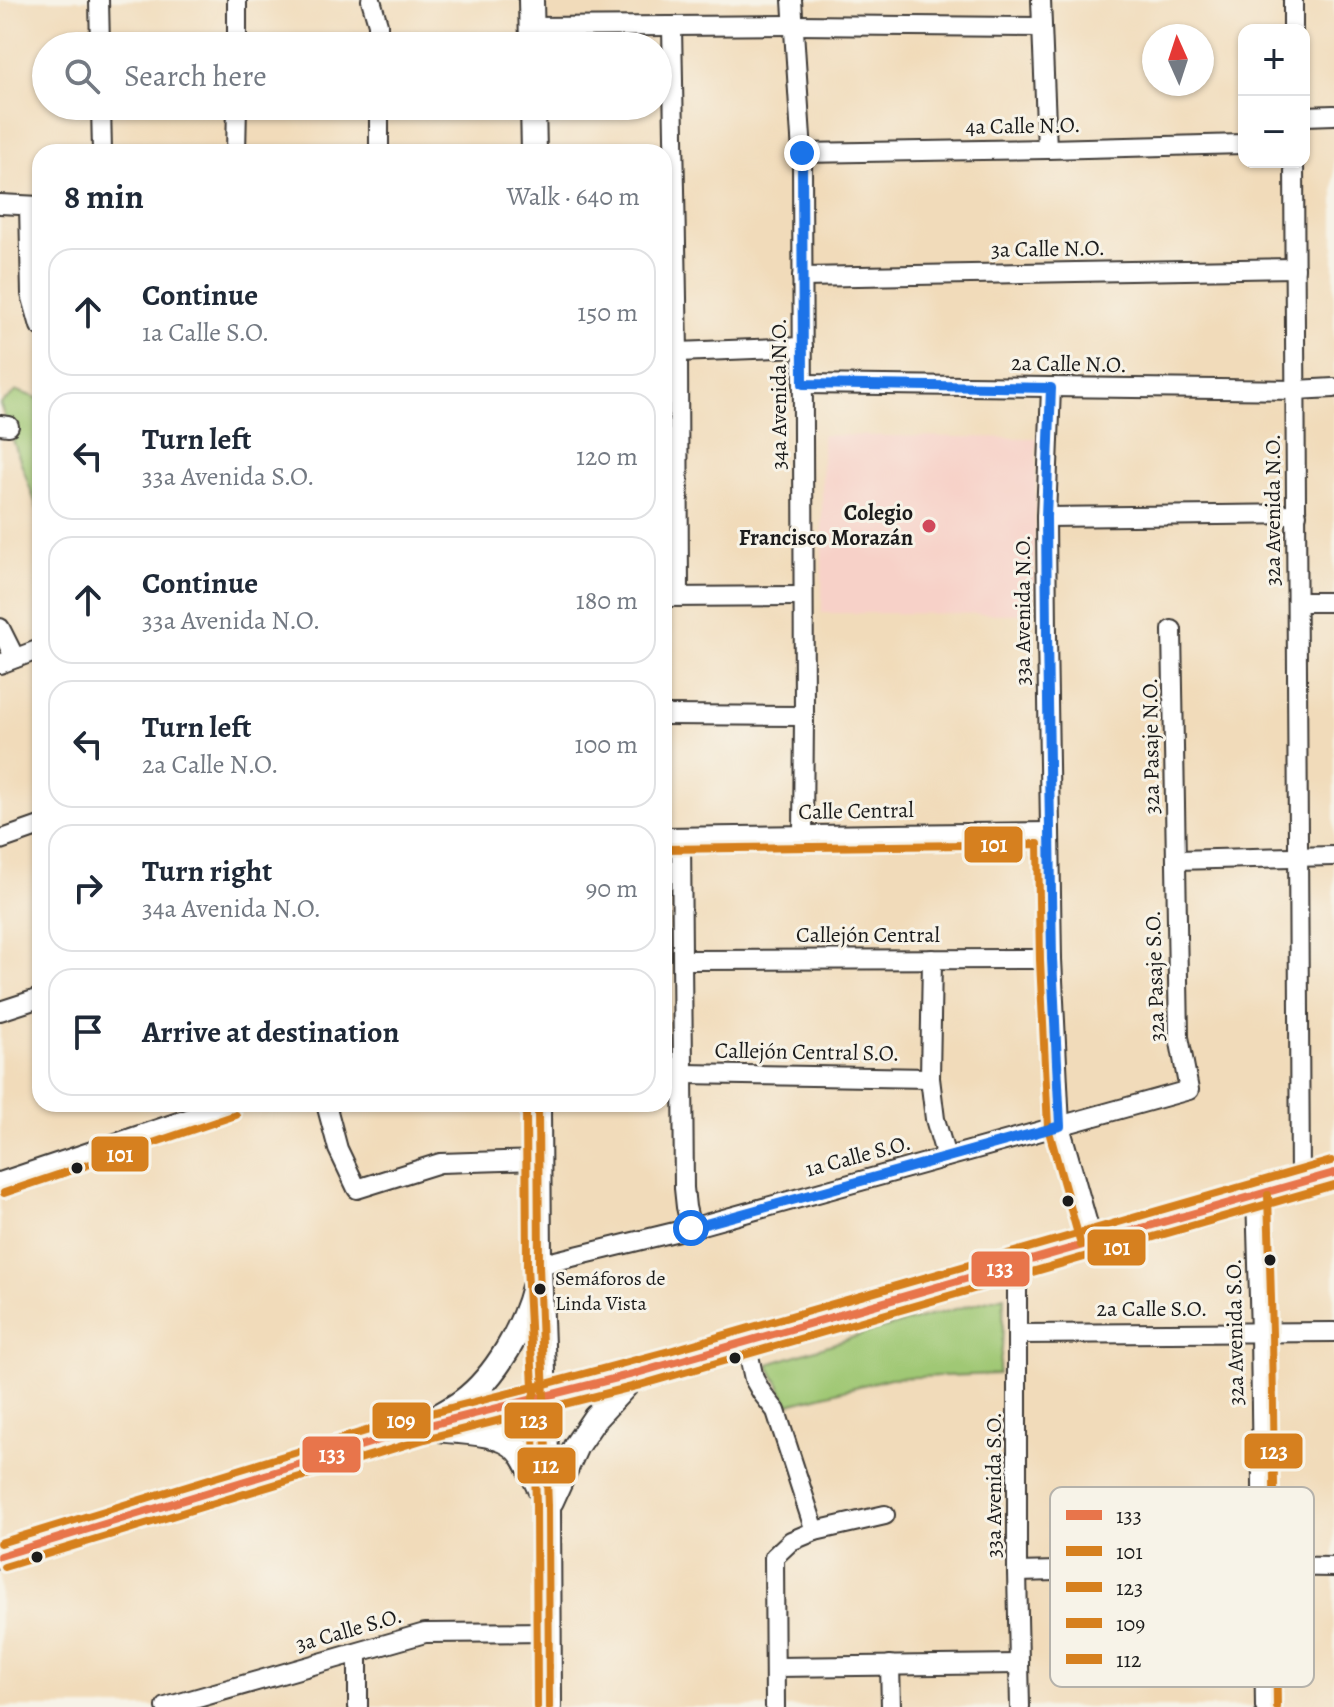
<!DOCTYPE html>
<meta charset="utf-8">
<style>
:root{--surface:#fff;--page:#f2f2f3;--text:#1f2937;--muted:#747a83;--line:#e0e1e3}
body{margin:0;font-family:Alegreya,serif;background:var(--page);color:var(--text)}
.controls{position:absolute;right:24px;top:24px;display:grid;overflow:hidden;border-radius:16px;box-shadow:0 2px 6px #0004}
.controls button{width:72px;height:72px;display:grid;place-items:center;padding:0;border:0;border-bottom:2px solid var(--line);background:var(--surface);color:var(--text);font:40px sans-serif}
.compass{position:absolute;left:1142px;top:24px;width:72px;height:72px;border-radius:50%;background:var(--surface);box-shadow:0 2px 6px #0004;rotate:357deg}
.stop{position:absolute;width:24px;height:24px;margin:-18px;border:6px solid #1a73e8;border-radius:50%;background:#fff}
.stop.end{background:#1a73e8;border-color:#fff;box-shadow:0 2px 8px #0008}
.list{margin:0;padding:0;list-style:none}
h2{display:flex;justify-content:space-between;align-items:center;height:104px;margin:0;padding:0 32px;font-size:34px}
h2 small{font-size:26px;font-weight:400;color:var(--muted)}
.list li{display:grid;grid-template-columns:52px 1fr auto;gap:24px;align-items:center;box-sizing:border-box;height:128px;margin:0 16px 16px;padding:0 16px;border:2px solid var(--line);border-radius:24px}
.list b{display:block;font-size:30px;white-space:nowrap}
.list p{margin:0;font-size:26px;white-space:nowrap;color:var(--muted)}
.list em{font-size:26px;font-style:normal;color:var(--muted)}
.icon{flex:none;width:44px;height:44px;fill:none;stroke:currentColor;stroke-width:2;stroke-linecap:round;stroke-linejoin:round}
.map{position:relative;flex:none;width:1334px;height:1707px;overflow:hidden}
.search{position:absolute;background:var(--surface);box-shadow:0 2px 6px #0004;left:32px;top:32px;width:640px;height:88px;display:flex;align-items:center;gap:20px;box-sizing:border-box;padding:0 28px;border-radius:44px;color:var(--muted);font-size:30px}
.panel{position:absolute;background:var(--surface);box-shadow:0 2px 6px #0004;left:32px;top:144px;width:640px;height:968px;border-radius:24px}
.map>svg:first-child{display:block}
.built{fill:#f7d1c8}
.green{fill:#a0c874;stroke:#5e7248;stroke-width:2}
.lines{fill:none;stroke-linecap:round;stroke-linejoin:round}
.minor-casing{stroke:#3c3934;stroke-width:22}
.major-casing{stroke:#3c3934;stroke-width:28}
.minor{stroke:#fff;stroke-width:18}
.major{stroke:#fff;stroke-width:24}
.bus-1-casing{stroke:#f7f3e8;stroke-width:14}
.bus-2-casing{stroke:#f7f3e8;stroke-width:14}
.bus-3-casing{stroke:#f7f3e8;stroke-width:14}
.bus-4-casing{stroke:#f7f3e8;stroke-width:14}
.bus-5-casing{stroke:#f7f3e8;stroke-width:14}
.bus-1{stroke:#e8754b;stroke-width:8}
.bus-2{stroke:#d6801f;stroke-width:8}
.bus-3{stroke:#d6801f;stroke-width:8}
.bus-4{stroke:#d6801f;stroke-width:8}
.bus-5{stroke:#d6801f;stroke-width:8}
.route{stroke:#1a73e8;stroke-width:10}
.poi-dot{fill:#d1495b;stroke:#f7f3e8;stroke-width:3}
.bus-dot{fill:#1c1c1c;stroke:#f7f3e8;stroke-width:3}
.labels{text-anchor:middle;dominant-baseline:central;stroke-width:6;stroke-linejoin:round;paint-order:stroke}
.bus-label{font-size:20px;fill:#1c1c1c;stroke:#f7f3e8;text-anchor:start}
.street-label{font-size:22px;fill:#1c1c1c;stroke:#f7f3e8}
.poi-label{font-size:22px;font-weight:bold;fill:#1c1c1c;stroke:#f7f3e8;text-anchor:end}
.key{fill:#f7f3e8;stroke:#b5b2ab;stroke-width:2}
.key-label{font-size:22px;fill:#1c1c1c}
.line-badge{stroke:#f7f3e8;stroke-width:3}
.badge-label{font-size:22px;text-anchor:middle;font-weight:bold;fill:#fff}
</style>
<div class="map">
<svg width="1334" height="1707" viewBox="0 0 1334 1707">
<rect width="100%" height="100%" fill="#f7f3e8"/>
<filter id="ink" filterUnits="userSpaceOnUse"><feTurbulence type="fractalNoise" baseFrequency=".0125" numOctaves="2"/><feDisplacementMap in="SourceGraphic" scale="16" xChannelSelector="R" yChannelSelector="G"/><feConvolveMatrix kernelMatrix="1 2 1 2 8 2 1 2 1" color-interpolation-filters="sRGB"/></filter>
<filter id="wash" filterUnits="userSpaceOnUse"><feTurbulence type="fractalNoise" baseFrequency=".006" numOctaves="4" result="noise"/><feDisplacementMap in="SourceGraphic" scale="32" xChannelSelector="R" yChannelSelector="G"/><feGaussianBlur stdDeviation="1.8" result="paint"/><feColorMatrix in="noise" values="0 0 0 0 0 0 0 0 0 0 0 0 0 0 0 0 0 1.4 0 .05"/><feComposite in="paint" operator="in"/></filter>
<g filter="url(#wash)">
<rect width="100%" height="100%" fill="#f1dbba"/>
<!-- built -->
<polygon class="built" points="822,435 1036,438 1034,614 822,613"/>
<!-- green -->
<g class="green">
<polygon points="17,391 40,399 40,516 0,404"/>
<polygon points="1004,1296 1002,1348 998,1374 890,1378 789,1404 768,1364 870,1332"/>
</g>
</g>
<g filter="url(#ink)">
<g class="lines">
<!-- minor casing -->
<g class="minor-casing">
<g id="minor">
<polyline points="99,0 100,46"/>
<polyline points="371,0 378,24 378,46"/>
<polyline points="792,0 802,153 804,716 803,835"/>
<polyline points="1041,0 1047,149"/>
<polyline points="1293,0 1293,30"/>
<polyline points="531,27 793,25 1041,27"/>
<polyline points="672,27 678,352 679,596"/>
<polyline points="237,46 237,0"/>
<polyline points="101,106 102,152"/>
<polyline points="379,106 379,152"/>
<polyline points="1304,116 1334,115"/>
<polyline points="236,152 237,106"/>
<polyline points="802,153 1047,149 1244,144"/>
<polyline points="1294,162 1300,1183"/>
<polyline points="0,204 40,206"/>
<polyline points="29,206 31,294 40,326"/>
<polyline points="802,277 1295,268"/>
<polyline points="678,352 803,347"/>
<polyline points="803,384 1296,390 1334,388"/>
<polyline points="1051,388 1046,517 1047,634 1052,959 1060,1126 1093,1242"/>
<polyline points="0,425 9,426"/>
<polyline points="1046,517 1297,514"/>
<polyline points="664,597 803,596"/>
<polyline points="1298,602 1334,602"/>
<polyline points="0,628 15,658"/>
<polyline points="0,664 40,649"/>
<polyline points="664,715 804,716"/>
<polyline points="664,837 1050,832"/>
<polyline points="681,838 684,1188 686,1207 691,1228"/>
<polyline points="0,840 40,826"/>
<polyline points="1177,860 1334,856"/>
<polyline points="932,959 930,1078 935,1119 946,1157"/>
<polyline points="683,960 1052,959"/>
<polyline points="0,1011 40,998"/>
<polyline points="684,1074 930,1078"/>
<polyline points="326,1104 338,1149 357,1189 440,1163 538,1160"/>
<polyline points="0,1182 232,1104"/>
<polyline points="1256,1195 1260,1333 1265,1707"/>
<polyline points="1017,1264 1017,1572 1020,1707"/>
<polyline points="539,1265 691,1228 1189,1090 1179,1037 1172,630"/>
<polyline points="1018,1334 1334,1332"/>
<polyline points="746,1342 754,1379 762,1393 776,1411 815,1531"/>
<polyline points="1017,1572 1263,1566 1334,1567"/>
<polyline points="358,1653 358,1707"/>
<polyline points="890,1665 891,1707"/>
<polyline points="776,1667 1019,1664"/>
<polyline points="166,1707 425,1633 549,1632"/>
<polyline points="775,1707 774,1557 791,1541 815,1531 885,1515"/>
</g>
</g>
<!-- major casing -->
<g class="major-casing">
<g id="major">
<polyline points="531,0 532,46"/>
<polyline points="533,106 534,152"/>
<polyline points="538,1104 539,1265 548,1506 549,1707"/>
<path d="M441 1415C448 1411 455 1407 462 1402 496 1377 524 1327 534 1287"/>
<path d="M438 1429C466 1433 508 1430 524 1457 532 1470 537 1484 544 1497"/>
<polyline points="551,1501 576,1446 595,1418 637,1373"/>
<polyline points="0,1556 422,1427 637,1373 1334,1173"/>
</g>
</g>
<!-- minor -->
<use href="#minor" class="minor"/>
<!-- major -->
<use href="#major" class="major"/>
<!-- bus-1 casing -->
<g class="bus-1-casing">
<polyline id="bus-1" points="0,1556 422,1427 637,1373 1334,1173"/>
</g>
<!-- bus-2 casing -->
<g class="bus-2-casing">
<g id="bus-2">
<polyline points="664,849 1038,844 1040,960 1048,1128 1081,1245"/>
<polyline points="4,1193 236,1115"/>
<polyline points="4,1567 425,1439 640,1385 1334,1185"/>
</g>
</g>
<!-- bus-3 casing -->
<g class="bus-3-casing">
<g id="bus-3">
<polyline points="1268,1195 1272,1333 1277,1707"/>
<polyline points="537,1707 536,1506 533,1396 538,1386 673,1350 1331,1161"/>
</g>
</g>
<!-- bus-4 casing -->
<g class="bus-4-casing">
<polyline id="bus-4" points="0,1543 392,1423 533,1387 527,1265 526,1104"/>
</g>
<!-- bus-5 casing -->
<g class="bus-5-casing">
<polyline id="bus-5" points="538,1104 539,1265 548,1506 549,1707"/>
</g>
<!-- bus-1 -->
<use href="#bus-1" class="bus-1"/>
<!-- bus-2 -->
<use href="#bus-2" class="bus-2"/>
<!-- bus-3 -->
<use href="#bus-3" class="bus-3"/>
<!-- bus-4 -->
<use href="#bus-4" class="bus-4"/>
<!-- bus-5 -->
<use href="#bus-5" class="bus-5"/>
</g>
</g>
<g class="lines" filter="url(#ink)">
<!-- route -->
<polyline class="route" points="691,1228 1060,1126 1052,959 1047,634 1046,517 1051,388 803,384 802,153"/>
</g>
<!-- markers -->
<circle class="poi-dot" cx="929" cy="526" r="8"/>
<g class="bus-dot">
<circle cx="77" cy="1168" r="7"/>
<circle cx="1068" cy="1201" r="7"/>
<circle cx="1270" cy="1260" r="7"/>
<circle cx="540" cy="1289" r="7"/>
<circle cx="735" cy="1358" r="7"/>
<circle cx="37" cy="1557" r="7"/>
</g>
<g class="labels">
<!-- bus labels -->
<g class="bus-label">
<text x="555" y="1278">Semáforos de<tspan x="555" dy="25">Linda Vista</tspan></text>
</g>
<!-- street labels -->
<g class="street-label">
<text transform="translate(1023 126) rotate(-1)">4a Calle N.O.</text>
<text transform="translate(1048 249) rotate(-1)">3a Calle N.O.</text>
<text transform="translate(1069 364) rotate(1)">2a Calle N.O.</text>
<text transform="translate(779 394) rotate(-90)">34a Avenida N.O.</text>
<text transform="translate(1273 510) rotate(-90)">32a Avenida N.O.</text>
<text transform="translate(1023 610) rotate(-90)">33a Avenida N.O.</text>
<text transform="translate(1151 746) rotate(-91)">32a Pasaje N.O.</text>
<text transform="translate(856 811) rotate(-1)">Calle Central</text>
<text x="868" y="935">Callejón Central</text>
<text transform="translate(1155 976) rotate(-92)">32a Pasaje S.O.</text>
<text transform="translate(807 1052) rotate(1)">Callejón Central S.O.</text>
<text transform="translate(858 1156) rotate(-15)">1a Calle S.O.</text>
<text x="1152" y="1309">2a Calle S.O.</text>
<text transform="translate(1235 1332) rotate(-91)">32a Avenida S.O.</text>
<text transform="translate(994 1485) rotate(-90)">33a Avenida S.O.</text>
<text transform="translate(349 1630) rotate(-16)">3a Calle S.O.</text>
</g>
<!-- poi labels -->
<g class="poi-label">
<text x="913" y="513">Colegio<tspan x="913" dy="25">Francisco Morazán</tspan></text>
</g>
</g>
<!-- legend -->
<rect x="1050" y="1487" width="264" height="200" rx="12" class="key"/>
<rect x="1066" y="1510" width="36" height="10" fill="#e8754b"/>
<rect x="1066" y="1546" width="36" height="10" fill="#d6801f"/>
<rect x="1066" y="1582" width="36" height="10" fill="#d6801f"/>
<rect x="1066" y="1618" width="36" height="10" fill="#d6801f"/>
<rect x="1066" y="1654" width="36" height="10" fill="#d6801f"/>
<g class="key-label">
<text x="1116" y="1523">133</text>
<text x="1116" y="1559">101</text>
<text x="1116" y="1595">123</text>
<text x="1116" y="1631">109</text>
<text x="1116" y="1667">112</text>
</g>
<g class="line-badge">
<rect x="963" y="825" width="61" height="39" rx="8" fill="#d6801f"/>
<rect x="90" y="1135" width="60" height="38" rx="8" fill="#d6801f"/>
<rect x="1086" y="1228" width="61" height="39" rx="8" fill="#d6801f"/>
<rect x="970" y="1250" width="61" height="38" rx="8" fill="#e8754b"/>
<rect x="503" y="1401" width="61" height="39" rx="8" fill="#d6801f"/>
<rect x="371" y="1401" width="61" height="39" rx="8" fill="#d6801f"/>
<rect x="1243" y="1432" width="61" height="38" rx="8" fill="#d6801f"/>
<rect x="301" y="1435" width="61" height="39" rx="8" fill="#e8754b"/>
<rect x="516" y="1446" width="61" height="39" rx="8" fill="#d6801f"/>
</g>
<g class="badge-label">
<text x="994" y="852">101</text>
<text x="120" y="1162">101</text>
<text x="1117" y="1255">101</text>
<text x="1000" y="1276">133</text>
<text x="534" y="1428">123</text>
<text x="401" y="1428">109</text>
<text x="1274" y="1459">123</text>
<text x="332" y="1462">133</text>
<text x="546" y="1473">112</text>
</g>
</svg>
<div class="controls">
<button>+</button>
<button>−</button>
</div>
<svg class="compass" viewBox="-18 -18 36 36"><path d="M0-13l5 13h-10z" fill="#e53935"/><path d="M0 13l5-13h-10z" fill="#747a83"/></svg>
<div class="stop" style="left:691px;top:1228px"></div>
<div class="stop end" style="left:802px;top:153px"></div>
<div class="search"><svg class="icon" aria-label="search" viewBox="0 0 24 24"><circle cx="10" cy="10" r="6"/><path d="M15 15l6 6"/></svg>Search here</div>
<section class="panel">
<h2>8 min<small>Walk · 640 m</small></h2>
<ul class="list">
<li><svg class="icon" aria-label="ahead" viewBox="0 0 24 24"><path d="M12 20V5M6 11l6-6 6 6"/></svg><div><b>Continue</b><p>1a Calle S.O.</p></div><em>150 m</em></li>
<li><svg class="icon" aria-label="left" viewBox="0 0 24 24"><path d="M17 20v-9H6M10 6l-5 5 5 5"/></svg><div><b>Turn left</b><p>33a Avenida S.O.</p></div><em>120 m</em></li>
<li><svg class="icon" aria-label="ahead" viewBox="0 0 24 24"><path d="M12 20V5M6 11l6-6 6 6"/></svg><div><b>Continue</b><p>33a Avenida N.O.</p></div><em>180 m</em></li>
<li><svg class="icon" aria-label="left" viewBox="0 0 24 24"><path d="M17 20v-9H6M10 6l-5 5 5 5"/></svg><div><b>Turn left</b><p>2a Calle N.O.</p></div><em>100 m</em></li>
<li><svg class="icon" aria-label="right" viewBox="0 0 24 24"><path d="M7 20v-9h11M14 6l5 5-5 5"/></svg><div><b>Turn right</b><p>34a Avenida N.O.</p></div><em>90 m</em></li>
<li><svg class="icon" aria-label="arrive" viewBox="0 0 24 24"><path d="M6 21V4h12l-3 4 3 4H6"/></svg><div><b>Arrive at destination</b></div></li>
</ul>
</section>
</div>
